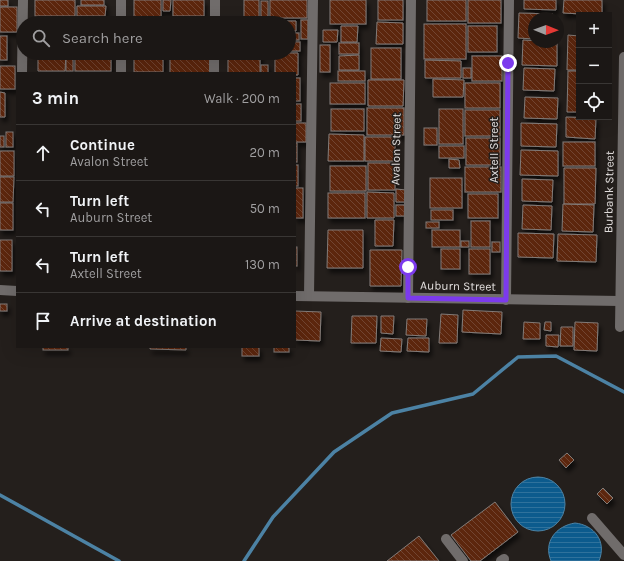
<!DOCTYPE html>
<meta charset="utf-8">
<style>
:root{--surface:#1b1715;--page:#24201e;--text:#f1f3f6;--muted:#a09fa0;--line:#393634}
body{margin:0;font-family:Karla,sans-serif;background:var(--page);color:var(--text)}
.controls{position:absolute;right:12px;top:12px;display:grid;overflow:hidden;border-radius:0px;box-shadow:0 4px 16px #0002}
.controls button{width:36px;height:36px;display:grid;place-items:center;padding:0;border:0;border-bottom:1px solid var(--line);background:var(--surface);color:var(--text);font:20px sans-serif}
.compass{position:absolute;left:528px;top:12px;width:36px;height:36px;border-radius:50%;background:var(--surface);box-shadow:0 4px 16px #0002;rotate:91deg}
.stop{position:absolute;width:12px;height:12px;margin:-9px;border:3px solid #7c3aed;border-radius:50%;background:#fff}
.stop.end{background:#7c3aed;border-color:#fff;box-shadow:0 1px 4px #0008}
.list{margin:0;padding:0;list-style:none}
h2{display:flex;justify-content:space-between;align-items:center;height:52px;margin:0;padding:0 16px;font-size:17px}
h2 small{font-size:13px;font-weight:400;color:var(--muted)}
.list li{display:grid;grid-template-columns:26px 1fr auto;gap:12px;align-items:center;box-sizing:border-box;height:56px;padding:0 16px;border-top:1px solid var(--line)}
.list b{display:block;font-size:15px;white-space:nowrap}
.list p{margin:0;font-size:13px;white-space:nowrap;color:var(--muted)}
.list em{font-size:13px;font-style:normal;color:var(--muted)}
.icon{flex:none;width:22px;height:22px;fill:none;stroke:currentColor;stroke-width:2;stroke-linecap:round;stroke-linejoin:round}
.map{position:relative;flex:none;width:624px;height:561px;overflow:hidden}
.search{position:absolute;background:var(--surface);box-shadow:0 4px 16px #0002;left:16px;top:16px;width:280px;height:44px;display:flex;align-items:center;gap:10px;box-sizing:border-box;padding:0 14px;border-radius:22px;color:var(--muted);font-size:15px}
.panel{position:absolute;background:var(--surface);box-shadow:0 4px 16px #0002;left:16px;top:72px;width:280px;height:276px;border-radius:0px}
.map>svg:first-child{display:block}
.water{fill:url(#water-rules);stroke:#4c82a4}
.lines{fill:none;stroke-linecap:round;stroke-linejoin:round}
.stream{stroke:#4c82a4;stroke-width:3.5}
.building{fill:url(#building-back-hatch);stroke:#827b78;filter:url(#shadow)}
.minor{stroke:#706c6b;stroke-width:10}
.route{stroke:#7c3aed;stroke-width:5}
.labels{text-anchor:middle;dominant-baseline:central;stroke-width:3;stroke-linejoin:round;paint-order:stroke}
.street-label{font-size:12px;fill:#e0dcdb;stroke:#241f1c}
</style>
<div class="map">
<svg width="624" height="561" viewBox="0 0 624 561">
<defs>
<pattern id="water-rules" width="6" height="5" patternUnits="userSpaceOnUse"><rect width="6" height="5" fill="#0c5b8d"/><path d="M0 2.5h6" fill="none" stroke="#2f729c"/></pattern>
<pattern id="building-back-hatch" width="6" height="6" patternUnits="userSpaceOnUse"><rect width="6" height="6" fill="#5b260d"/><path d="M-1 5l2 2M0 0l6 6M5-1l2 2" fill="none" stroke="#724530"/></pattern>
<filter id="shadow"><feDropShadow dx="2.5" dy="4.5" stdDeviation="2" flood-color="#0009"/></filter>
</defs>
<rect width="100%" height="100%" fill="#241f1c"/>
<!-- water -->
<g class="water">
<circle cx="538" cy="504" r="27"/>
<path d="M575 523C594 525 607 541 599 561H551C543 542 556 526 575 523Z"/>
</g>
<g class="lines">
<!-- stream -->
<g class="stream">
<polyline points="0,495 119,561"/>
<polyline points="244,561 273,517 334,452 392,413 473,394 518,357 556,356 624,392"/>
</g>
</g>
<!-- building -->
<g class="building">
<rect x="0" y="0" width="8" height="6"/>
<rect x="35" y="0" width="40" height="16"/>
<rect x="81" y="0" width="23" height="5"/>
<polygon points="134,0 161,0 161,18 134,17"/>
<polygon points="163,0 171,0 170,11 163,11"/>
<rect x="173" y="0" width="31" height="16"/>
<rect x="244" y="0" width="15" height="17"/>
<rect x="270" y="0" width="37" height="18"/>
<rect x="330" y="0" width="36" height="24"/>
<rect x="378" y="0" width="25" height="20"/>
<rect x="427" y="0" width="39" height="21"/>
<rect x="468" y="0" width="33" height="23"/>
<polygon points="524,0 556,0 556,10 524,9"/>
<polygon points="564,0 602,0 602,15 563,13"/>
<rect x="261" y="1" width="7" height="16"/>
<polygon points="77,6 106,6 105,16 77,16"/>
<rect x="0" y="7" width="17" height="25"/>
<polygon points="519,13 553,14 553,18 534,18 534,39 518,38"/>
<rect x="172" y="17" width="40" height="6"/>
<rect x="75" y="18" width="36" height="5"/>
<rect x="238" y="19" width="26" height="4"/>
<rect x="134" y="20" width="29" height="3"/>
<rect x="301" y="20" width="7" height="19"/>
<polygon points="273,21 296,21 296,31 289,31 289,23 273,23"/>
<polygon points="377,22 403,23 403,44 376,44"/>
<rect x="424" y="24" width="42" height="35"/>
<polygon points="341,26 358,26 357,42 341,42"/>
<rect x="468" y="26" width="29" height="26"/>
<polygon points="323,30 338,30 337,42 323,42"/>
<rect x="289" y="33" width="10" height="7"/>
<polygon points="568,35 579,36 579,70 567,70"/>
<rect x="0" y="36" width="7" height="24"/>
<polygon points="523,40 557,42 557,66 522,65"/>
<rect x="289" y="42" width="11" height="9"/>
<rect x="339" y="43" width="20" height="11"/>
<rect x="320" y="45" width="10" height="27"/>
<rect x="371" y="48" width="30" height="31"/>
<polygon points="38,53 66,53 65,71 38,71"/>
<rect x="75" y="53" width="36" height="18"/>
<rect x="134" y="53" width="29" height="19"/>
<rect x="170" y="53" width="42" height="20"/>
<rect x="228" y="53" width="32" height="20"/>
<polygon points="275,53 298,53 298,75 295,75 295,73 275,73"/>
<rect x="66" y="55" width="7" height="16"/>
<polygon points="359,55 359,70 339,70 339,56"/>
<rect x="472" y="56" width="30" height="25"/>
<polygon points="425,60 461,61 461,78 425,78"/>
<rect x="261" y="65" width="7" height="8"/>
<rect x="0" y="66" width="15" height="23"/>
<rect x="463" y="68" width="8" height="10"/>
<polygon points="524,68 555,69 554,91 523,90"/>
<rect x="338" y="71" width="27" height="10"/>
<polygon points="568,71 579,71 579,112 567,112"/>
<rect x="295" y="78" width="5" height="23"/>
<polygon points="433,79 464,80 463,97 433,97"/>
<polygon points="368,80 404,80 403,106 368,106"/>
<rect x="330" y="83" width="35" height="21"/>
<rect x="465" y="83" width="35" height="25"/>
<polygon points="0,92 5,93 5,117 0,117"/>
<polygon points="525,97 558,98 557,119 524,118"/>
<rect x="295" y="104" width="6" height="17"/>
<rect x="367" y="108" width="37" height="27"/>
<rect x="331" y="109" width="33" height="22"/>
<rect x="439" y="109" width="24" height="35"/>
<rect x="465" y="110" width="35" height="26"/>
<polygon points="566,117 596,118 595,139 566,137"/>
<rect x="295" y="123" width="11" height="19"/>
<polygon points="521,123 557,124 556,147 521,146"/>
<rect x="424" y="128" width="13" height="17"/>
<rect x="6" y="132" width="7" height="15"/>
<polygon points="329,134 364,135 364,161 328,161"/>
<rect x="0" y="136" width="4" height="11"/>
<rect x="365" y="137" width="30" height="24"/>
<rect x="466" y="138" width="34" height="27"/>
<rect x="563" y="142" width="32" height="24"/>
<rect x="295" y="143" width="2" height="19"/>
<rect x="439" y="146" width="25" height="12"/>
<polygon points="521,150 558,151 558,176 520,175"/>
<rect x="0" y="151" width="14" height="25"/>
<polygon points="449,159 459,160 460,168 449,168"/>
<rect x="368" y="163" width="27" height="27"/>
<rect x="295" y="165" width="3" height="21"/>
<rect x="330" y="166" width="36" height="25"/>
<rect x="465" y="167" width="36" height="25"/>
<polygon points="564,168 596,168 595,204 564,204"/>
<polygon points="0,177 14,177 13,202 0,202"/>
<rect x="430" y="178" width="32" height="30"/>
<polygon points="522,179 553,180 552,202 522,201"/>
<rect x="295" y="188" width="8" height="30"/>
<polygon points="396,189 406,190 406,202 396,202"/>
<polygon points="367,192 394,193 394,218 367,218"/>
<rect x="328" y="193" width="37" height="25"/>
<rect x="468" y="194" width="30" height="24"/>
<rect x="0" y="203" width="13" height="27"/>
<polygon points="563,204 594,205 593,232 562,231"/>
<rect x="396" y="205" width="10" height="11"/>
<polygon points="523,205 552,206 551,230 522,229"/>
<rect x="431" y="210" width="22" height="10"/>
<polygon points="375,220 394,220 393,246 375,246"/>
<rect x="471" y="221" width="19" height="26"/>
<rect x="426" y="222" width="13" height="6"/>
<polygon points="328,230 363,230 363,268 327,268"/>
<rect x="432" y="230" width="28" height="17"/>
<polygon points="518,233 554,234 553,258 518,257"/>
<polygon points="558,234 597,235 596,262 557,261"/>
<rect x="0" y="240" width="12" height="31"/>
<rect x="461" y="241" width="8" height="6"/>
<rect x="492" y="242" width="8" height="10"/>
<rect x="295" y="247" width="2" height="19"/>
<rect x="441" y="249" width="19" height="20"/>
<rect x="469" y="249" width="21" height="25"/>
<polygon points="370,250 402,250 401,286 370,286"/>
<rect x="0" y="304" width="7" height="7"/>
<polygon points="463,310 502,312 501,334 462,332"/>
<polygon points="295,311 321,312 320,341 295,340"/>
<polygon points="441,314 458,315 457,343 439,343"/>
<polygon points="352,316 377,316 376,343 351,343"/>
<polygon points="381,316 394,316 393,334 381,333"/>
<polygon points="407,319 427,319 426,336 406,335"/>
<polygon points="524,322 540,323 540,339 523,339"/>
<polygon points="545,322 551,322 551,331 544,330"/>
<polygon points="575,322 598,323 597,351 574,350"/>
<polygon points="561,327 573,327 573,346 560,346"/>
<polygon points="546,335 559,335 558,347 546,346"/>
<polygon points="381,338 402,339 401,352 380,351"/>
<polygon points="408,338 429,338 429,352 407,351"/>
<rect x="43" y="347" width="25" height="3"/>
<polygon points="150,347 186,347 186,350 150,349"/>
<rect x="242" y="347" width="17" height="9"/>
<rect x="274" y="347" width="15" height="5"/>
<polygon points="567,453 574,460 566,468 559,460"/>
<polygon points="603,488 613,498 607,504 597,494"/>
<polygon points="495,502 518,532 480,561 471,561 451,535"/>
<polygon points="419,536 439,561 387,561"/>
</g>
<g class="lines">
<!-- minor -->
<g class="minor">
<polyline points="121,23 121,0"/>
<polyline points="215,23 215,0"/>
<polyline points="22,73 23,0"/>
<polyline points="121,73 121,53"/>
<polyline points="214,73 214,53"/>
<polyline points="0,290 17,291"/>
<polyline points="295,296 620,301"/>
<polyline points="309,296 313,0"/>
<polyline points="408,298 411,0"/>
<polyline points="506,300 509,0"/>
<polyline points="620,327 624,57"/>
<polyline points="592,518 624,555"/>
<polyline points="446,539 463,561"/>
<polyline points="501,561 504,559"/>
</g>
</g>
<g class="lines">
<!-- route -->
<polyline class="route" points="408,267 408,298 506,300 508,63"/>
</g>
<g class="labels">
<!-- street labels -->
<g class="street-label">
<text transform="translate(396 149) rotate(-89)">Avalon Street</text>
<text transform="translate(494 150) rotate(-90)">Axtell Street</text>
<text transform="translate(609 192) rotate(-89)">Burbank Street</text>
<text transform="translate(458 286) rotate(1)">Auburn Street</text>
</g>
</g>
</svg>
<div class="controls">
<button>+</button>
<button>−</button>
<button><svg class="icon" aria-label="locate" viewBox="0 0 24 24"><circle cx="12" cy="12" r="6"/><path d="M12 2v4M12 18v4M2 12h4M18 12h4"/></svg></button>
</div>
<svg class="compass" viewBox="-18 -18 36 36"><path d="M0-13l5 13h-10z" fill="#e53935"/><path d="M0 13l5-13h-10z" fill="#a09fa0"/></svg>
<div class="stop" style="left:408px;top:267px"></div>
<div class="stop end" style="left:508px;top:63px"></div>
<div class="search"><svg class="icon" aria-label="search" viewBox="0 0 24 24"><circle cx="10" cy="10" r="6"/><path d="M15 15l6 6"/></svg>Search here</div>
<section class="panel">
<h2>3 min<small>Walk · 200 m</small></h2>
<ul class="list">
<li><svg class="icon" aria-label="ahead" viewBox="0 0 24 24"><path d="M12 20V5M6 11l6-6 6 6"/></svg><div><b>Continue</b><p>Avalon Street</p></div><em>20 m</em></li>
<li><svg class="icon" aria-label="left" viewBox="0 0 24 24"><path d="M17 20v-9H6M10 6l-5 5 5 5"/></svg><div><b>Turn left</b><p>Auburn Street</p></div><em>50 m</em></li>
<li><svg class="icon" aria-label="left" viewBox="0 0 24 24"><path d="M17 20v-9H6M10 6l-5 5 5 5"/></svg><div><b>Turn left</b><p>Axtell Street</p></div><em>130 m</em></li>
<li><svg class="icon" aria-label="arrive" viewBox="0 0 24 24"><path d="M6 21V4h12l-3 4 3 4H6"/></svg><div><b>Arrive at destination</b></div></li>
</ul>
</section>
</div>
